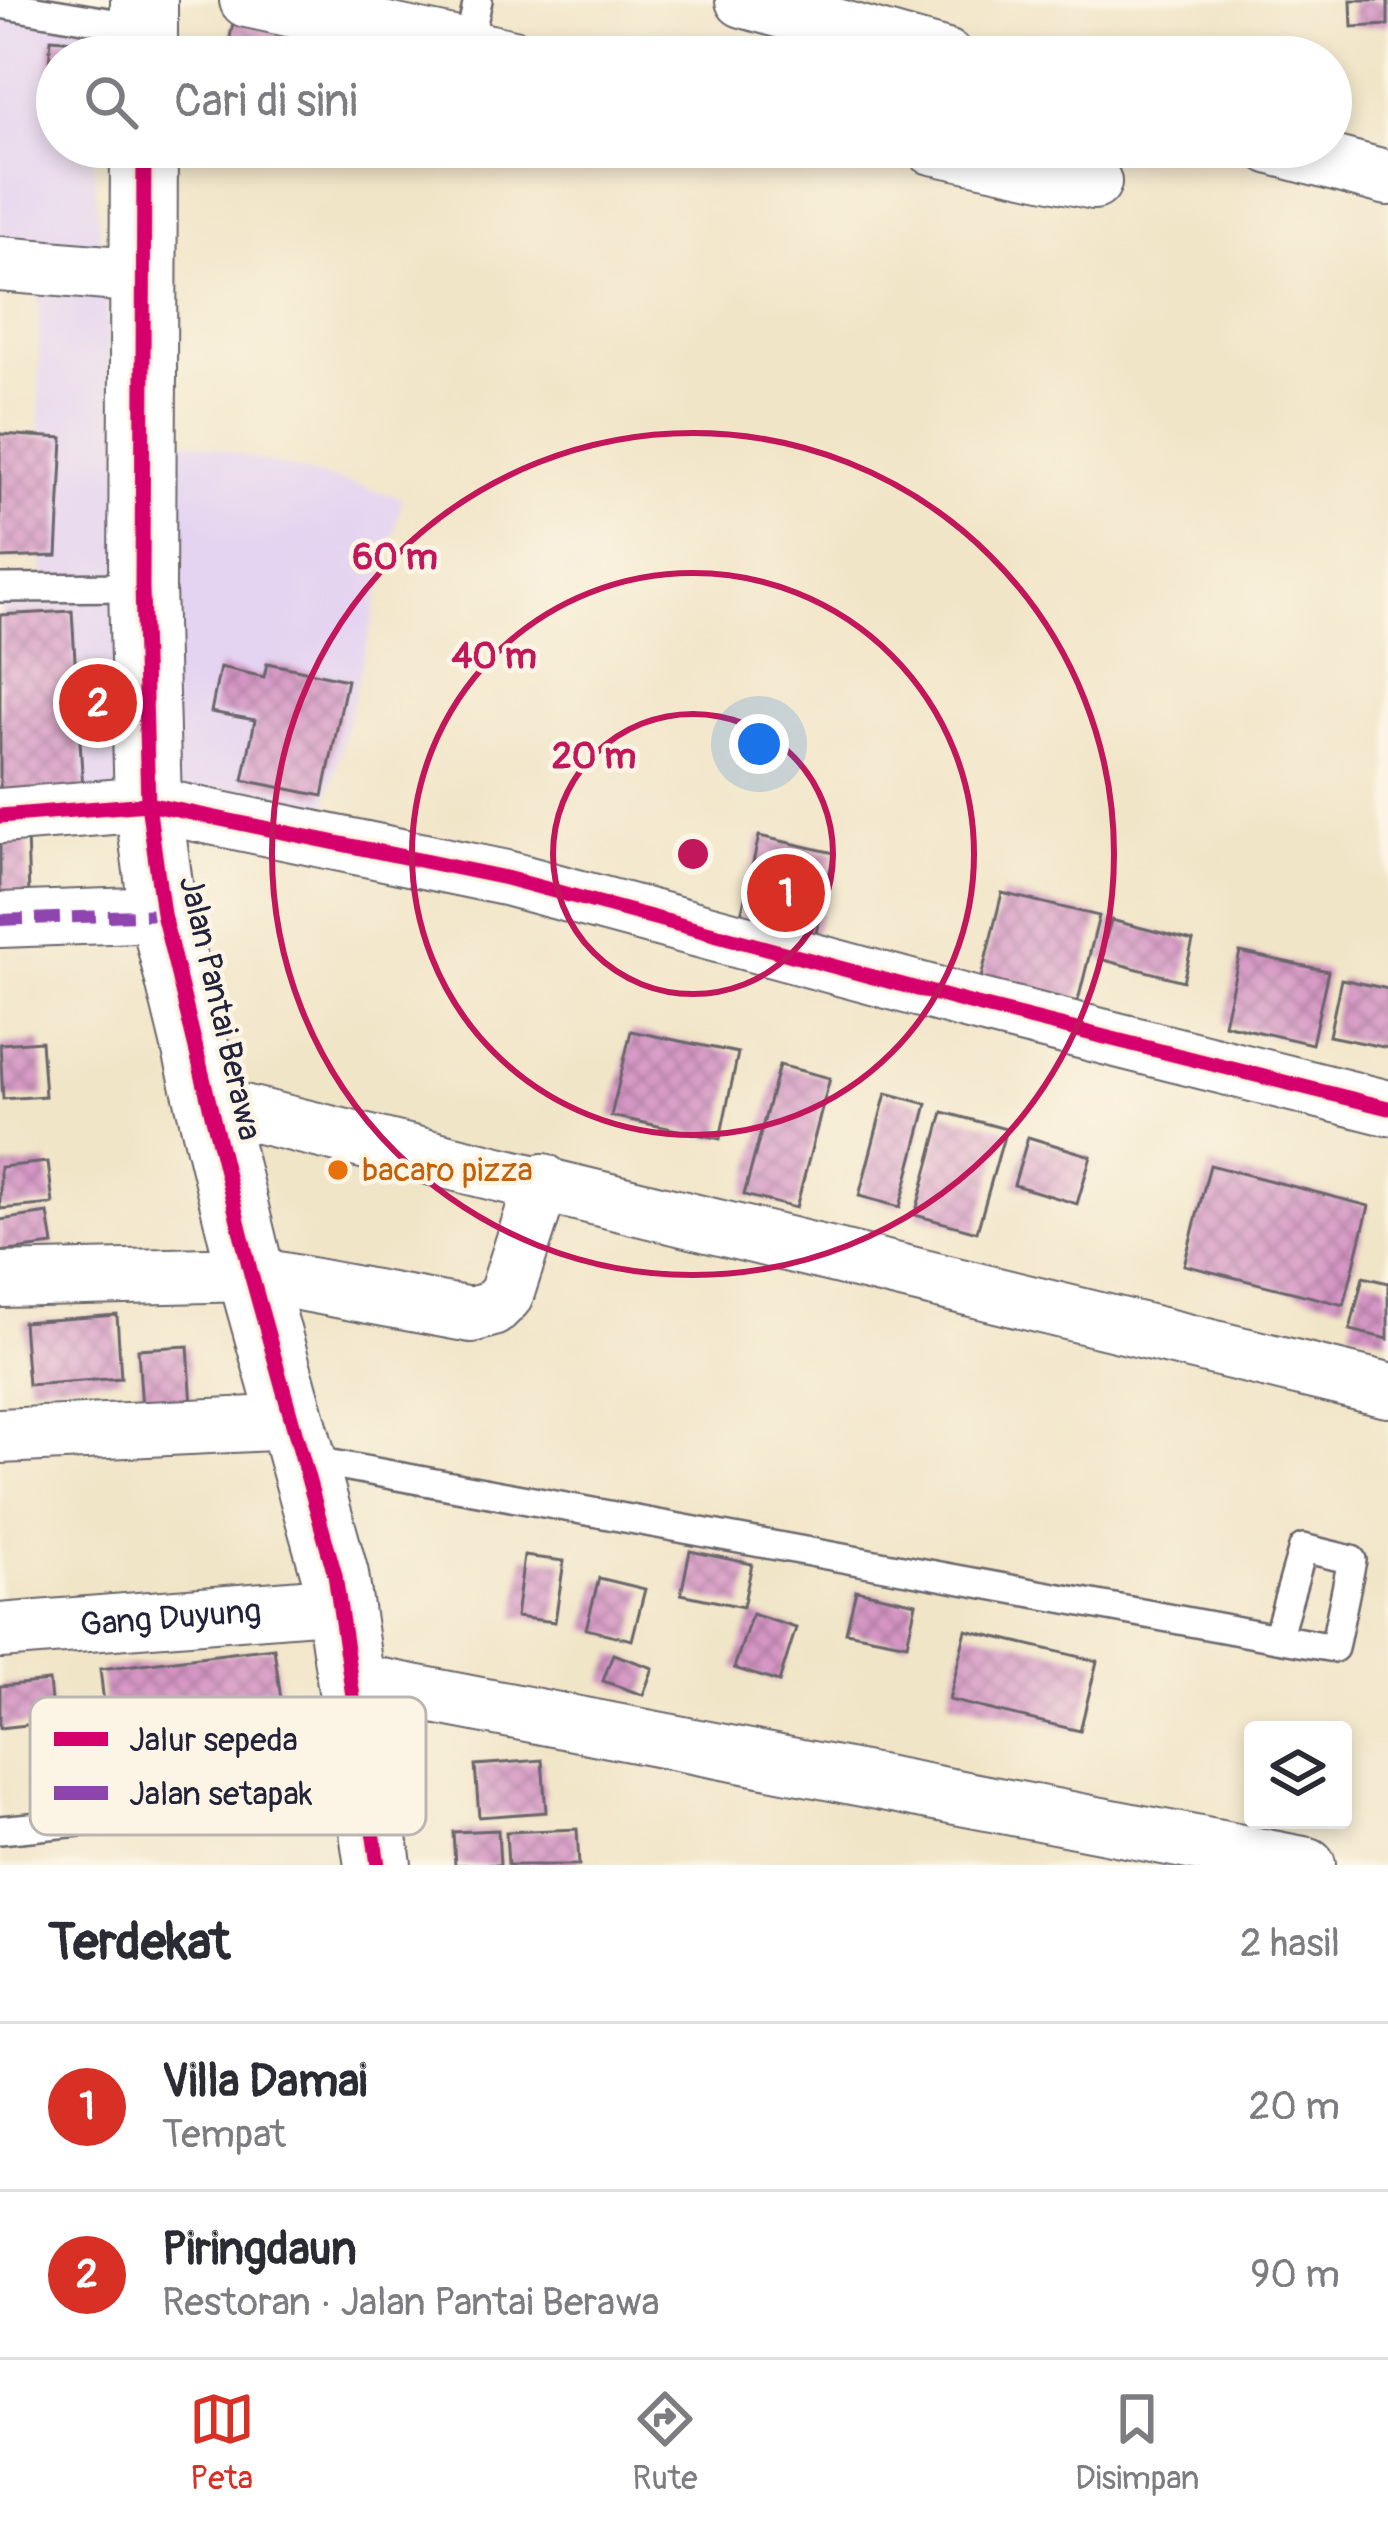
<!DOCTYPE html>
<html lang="id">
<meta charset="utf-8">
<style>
:root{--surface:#fff;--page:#f7f7f7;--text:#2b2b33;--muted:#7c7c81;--line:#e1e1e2;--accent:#d93025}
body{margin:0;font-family:Pangolin,sans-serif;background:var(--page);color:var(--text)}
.controls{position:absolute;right:36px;bottom:36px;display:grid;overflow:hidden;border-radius:12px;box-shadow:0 6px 18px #0003}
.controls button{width:108px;height:108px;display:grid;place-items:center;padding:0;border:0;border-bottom:3px solid var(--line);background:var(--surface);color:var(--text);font:60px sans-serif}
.you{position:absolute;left:759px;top:744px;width:42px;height:42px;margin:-30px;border:9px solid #fff;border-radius:50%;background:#1a73e8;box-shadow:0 0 0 18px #1a73e833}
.badge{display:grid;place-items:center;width:78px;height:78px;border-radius:50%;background:var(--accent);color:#fff;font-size:39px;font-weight:700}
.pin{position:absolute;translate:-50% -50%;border:6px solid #fff;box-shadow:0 3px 12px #0006}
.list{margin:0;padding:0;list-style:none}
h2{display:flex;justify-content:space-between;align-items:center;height:156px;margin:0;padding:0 48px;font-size:51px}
h2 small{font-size:39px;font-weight:400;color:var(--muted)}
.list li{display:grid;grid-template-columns:78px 1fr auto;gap:36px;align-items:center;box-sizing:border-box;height:168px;padding:0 48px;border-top:3px solid var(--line)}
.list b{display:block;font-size:45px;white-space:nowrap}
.list p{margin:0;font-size:39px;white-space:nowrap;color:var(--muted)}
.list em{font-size:39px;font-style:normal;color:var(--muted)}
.icon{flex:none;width:66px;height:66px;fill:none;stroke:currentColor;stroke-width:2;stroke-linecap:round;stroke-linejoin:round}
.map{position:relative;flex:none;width:1388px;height:1865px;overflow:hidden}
.search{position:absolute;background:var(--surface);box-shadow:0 6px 18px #0003;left:36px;right:36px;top:36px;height:132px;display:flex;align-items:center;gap:30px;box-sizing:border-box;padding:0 42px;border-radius:66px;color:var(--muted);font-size:45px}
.sheet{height:492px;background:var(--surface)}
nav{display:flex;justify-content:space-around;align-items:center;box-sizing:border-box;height:168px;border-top:3px solid var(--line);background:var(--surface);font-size:33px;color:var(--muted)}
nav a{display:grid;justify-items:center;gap:6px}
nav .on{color:var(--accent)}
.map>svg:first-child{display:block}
.built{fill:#e4d3f1}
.building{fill:url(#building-cross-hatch)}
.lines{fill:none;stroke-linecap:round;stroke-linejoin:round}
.lane-casing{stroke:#6a666c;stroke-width:32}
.street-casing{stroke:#6a666c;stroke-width:58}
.secondary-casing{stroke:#6a666c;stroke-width:70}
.lane{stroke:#fff;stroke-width:27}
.street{stroke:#fff;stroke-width:54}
.secondary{stroke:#fff;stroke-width:66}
.quiet{stroke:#8e44ad;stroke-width:12;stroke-dasharray:24 12;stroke-linecap:butt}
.cycleway-casing{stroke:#fcf5e5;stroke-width:22}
.cycleway{stroke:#d6006c;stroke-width:15}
.ring{fill:none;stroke:#c2185b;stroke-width:6}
.food-dot{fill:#e8710a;stroke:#fcf5e5;stroke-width:4.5}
.labels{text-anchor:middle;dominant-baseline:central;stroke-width:9;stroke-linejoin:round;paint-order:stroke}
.street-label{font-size:33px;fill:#22223b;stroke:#fcf5e5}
.food-label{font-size:33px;fill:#c56008;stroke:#fcf5e5;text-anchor:start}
.key{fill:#fcf5e5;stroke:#bbb6b2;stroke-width:3}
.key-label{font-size:33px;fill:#22223b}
.centre{fill:#c2185b;stroke:#fcf5e5;stroke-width:6}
.ring-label{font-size:36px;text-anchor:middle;font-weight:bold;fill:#c2185b;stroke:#fcf5e5;stroke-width:9;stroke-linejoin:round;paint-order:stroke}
</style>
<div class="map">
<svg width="1388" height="1865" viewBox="0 0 1388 1865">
<defs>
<pattern id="building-cross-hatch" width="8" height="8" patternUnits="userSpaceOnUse" patternTransform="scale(3)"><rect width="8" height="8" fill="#d696c5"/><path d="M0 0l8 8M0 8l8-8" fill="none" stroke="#ad7aa1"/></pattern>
</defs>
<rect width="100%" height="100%" fill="#fcf5e5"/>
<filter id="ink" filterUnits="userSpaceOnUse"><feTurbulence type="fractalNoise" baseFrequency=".00833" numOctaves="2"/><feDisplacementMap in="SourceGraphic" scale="24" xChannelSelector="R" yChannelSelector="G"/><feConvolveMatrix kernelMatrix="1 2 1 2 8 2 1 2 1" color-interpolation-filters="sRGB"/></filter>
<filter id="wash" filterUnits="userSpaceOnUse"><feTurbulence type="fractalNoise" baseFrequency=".004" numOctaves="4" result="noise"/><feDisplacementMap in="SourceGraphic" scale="48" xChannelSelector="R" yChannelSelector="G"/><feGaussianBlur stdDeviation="2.7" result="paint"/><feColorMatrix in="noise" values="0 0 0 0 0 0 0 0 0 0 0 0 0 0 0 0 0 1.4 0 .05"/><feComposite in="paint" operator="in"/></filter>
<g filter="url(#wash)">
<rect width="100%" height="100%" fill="#f1e5c7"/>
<!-- built -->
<polygon class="built" points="0,0 87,0 87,57 57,57 57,147 92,147 116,421 403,498 321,828 0,819 0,587 43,590 37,258 0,256"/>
<g id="blocks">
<!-- building -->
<g class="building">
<polygon points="1351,0 1388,0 1388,25 1352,27"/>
<polygon points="235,13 354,38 349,57 226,57"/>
<polygon points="51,39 100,43 99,57 57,57 57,102 46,101"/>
<polygon points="0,434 63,438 57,556 0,558"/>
<polygon points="72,611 84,805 0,811 0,615"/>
<polygon points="267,663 347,680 323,796 243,780 255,720 211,712 220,667 264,677"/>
<polygon points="0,833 27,833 29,897 0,898"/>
<polygon points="759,836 834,853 812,950 737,933"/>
<polygon points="1002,893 1099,916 1074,1017 977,994"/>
<polygon points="1111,920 1193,941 1183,981 1100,959"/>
<polygon points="1240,952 1328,971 1312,1044 1224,1024"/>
<polygon points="1341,979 1388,989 1388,1048 1329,1036"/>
<polygon points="631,1031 738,1053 720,1139 611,1116"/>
<polygon points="41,1041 45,1096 3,1099 0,1044"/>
<polygon points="779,1065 830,1078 796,1208 744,1195"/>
<polygon points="886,1093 927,1104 900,1207 859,1196"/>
<polygon points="943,1112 1006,1129 977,1232 915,1215"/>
<polygon points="1028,1137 1091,1156 1077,1204 1014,1185"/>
<polygon points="48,1162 53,1204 0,1209 0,1167"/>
<polygon points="1210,1165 1369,1206 1344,1305 1184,1265"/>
<polygon points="48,1213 53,1245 0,1252 0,1220"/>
<polygon points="1363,1277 1388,1283 1388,1339 1350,1330"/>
<polygon points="117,1315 121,1378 28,1385 23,1322"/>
<polygon points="188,1346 192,1406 142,1409 138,1349"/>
<polygon points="690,1551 752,1564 743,1607 681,1594"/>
<polygon points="524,1556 564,1561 555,1622 516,1617"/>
<polygon points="599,1578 645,1589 632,1640 586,1629"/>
<polygon points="856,1590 916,1603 907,1644 846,1632"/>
<polygon points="752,1614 796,1628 779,1682 734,1668"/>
<polygon points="966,1630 1097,1661 1080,1731 949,1700"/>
<polygon points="274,1648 282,1707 107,1729 100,1669"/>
<polygon points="613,1654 653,1668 643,1695 603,1681"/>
<polygon points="49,1681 53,1722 0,1728 0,1686"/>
<polygon points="542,1760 546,1812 479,1817 475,1765"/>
<polygon points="577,1829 579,1865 508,1865 506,1832"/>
<polygon points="498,1830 500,1865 455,1865 453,1832"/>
</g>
</g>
</g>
<g filter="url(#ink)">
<use href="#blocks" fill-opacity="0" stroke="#6a666c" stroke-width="3"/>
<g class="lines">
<!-- lane casing -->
<g class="lane-casing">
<g id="lane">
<polyline points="0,4 144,28"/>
<polyline points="468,47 478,0"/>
<polyline points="0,588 142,587"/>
<polyline points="305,1459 1277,1638 1334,1648 1352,1560 1303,1548 1277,1638"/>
<polyline points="0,1830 369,1793"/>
</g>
</g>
<!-- street casing -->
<g class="street-casing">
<g id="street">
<polyline points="247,0 513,57"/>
<polyline points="743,0 946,57"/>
<polyline points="932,147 1094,182"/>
<polyline points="1272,147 1388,178"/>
<polyline points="0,264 143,276"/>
<polyline points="0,816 148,804 506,878 977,1005 1388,1108"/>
<polyline points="0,920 163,914"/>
<polyline points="210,1104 1388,1390"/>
<polyline points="0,1280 251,1274 471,1315 492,1309 506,1295 543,1181"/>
<polyline points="0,1436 295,1422"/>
<path id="s1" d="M0 1631 341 1604"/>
<polyline points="351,1680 1308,1865"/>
</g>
</g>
<!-- secondary casing -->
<g class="secondary-casing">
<g id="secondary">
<polyline points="144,57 144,0"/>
<polyline points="144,147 142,587 148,804 163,914 251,1274 335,1575 378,1865"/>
</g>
</g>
<!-- lane -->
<use href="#lane" class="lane"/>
<!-- street -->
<use href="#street" class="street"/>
<!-- secondary -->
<use href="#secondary" class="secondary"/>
<!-- quiet -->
<polyline class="quiet" points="0,920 163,914"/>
<!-- cycleway casing -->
<g class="cycleway-casing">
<g id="cycleway">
<polyline points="144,147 142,587 148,804 163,914 251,1274 335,1575 378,1865"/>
<polyline points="0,816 148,804 506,878 977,1005 1388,1108"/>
</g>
</g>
<!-- cycleway -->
<use href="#cycleway" class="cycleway"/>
</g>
</g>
<!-- distance rings -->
<g class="ring">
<circle cx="693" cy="854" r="140"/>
<circle cx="693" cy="854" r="281"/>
<circle cx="693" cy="854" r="421"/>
</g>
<!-- markers -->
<circle class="food-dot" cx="338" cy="1170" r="12"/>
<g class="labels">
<!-- street labels -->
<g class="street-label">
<text transform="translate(220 1008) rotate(77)">Jalan Pantai Berawa</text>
<text stroke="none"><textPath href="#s1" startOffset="171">Gang Duyung</textPath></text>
</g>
<!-- food labels -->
<g class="food-label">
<text x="362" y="1170">bacaro pizza</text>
</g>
</g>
<!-- legend -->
<rect x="30" y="1697" width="396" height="138" rx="18" class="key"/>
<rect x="54" y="1732" width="54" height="14" fill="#d6006c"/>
<rect x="54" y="1786" width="54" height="14" fill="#8e44ad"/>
<g class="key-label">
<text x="129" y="1751">Jalur sepeda</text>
<text x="129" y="1805">Jalan setapak</text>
</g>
<circle cx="693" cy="854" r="18" class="centre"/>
<g class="ring-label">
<text x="395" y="569">60 m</text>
<text x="494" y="668">40 m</text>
<text x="594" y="768">20 m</text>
</g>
</svg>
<div class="controls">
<button><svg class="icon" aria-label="layers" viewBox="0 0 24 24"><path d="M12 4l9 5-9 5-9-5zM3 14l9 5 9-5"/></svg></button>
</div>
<div class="you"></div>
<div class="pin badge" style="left:786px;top:893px">1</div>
<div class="pin badge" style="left:98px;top:703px">2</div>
<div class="search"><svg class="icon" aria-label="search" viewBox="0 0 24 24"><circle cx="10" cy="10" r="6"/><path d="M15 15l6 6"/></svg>Cari di sini</div>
</div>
<section class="sheet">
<h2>Terdekat<small>2 hasil</small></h2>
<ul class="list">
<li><span class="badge">1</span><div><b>Villa Damai</b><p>Tempat</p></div><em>20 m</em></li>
<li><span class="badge">2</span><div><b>Piringdaun</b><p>Restoran · Jalan Pantai Berawa</p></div><em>90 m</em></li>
</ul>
</section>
<nav>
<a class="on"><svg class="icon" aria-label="map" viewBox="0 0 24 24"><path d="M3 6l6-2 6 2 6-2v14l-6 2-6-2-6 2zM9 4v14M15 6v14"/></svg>Peta</a>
<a><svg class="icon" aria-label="directions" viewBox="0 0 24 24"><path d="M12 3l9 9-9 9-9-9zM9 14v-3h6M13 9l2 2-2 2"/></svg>Rute</a>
<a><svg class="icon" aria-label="saved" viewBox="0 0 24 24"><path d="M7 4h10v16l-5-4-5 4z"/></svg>Disimpan</a>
</nav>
